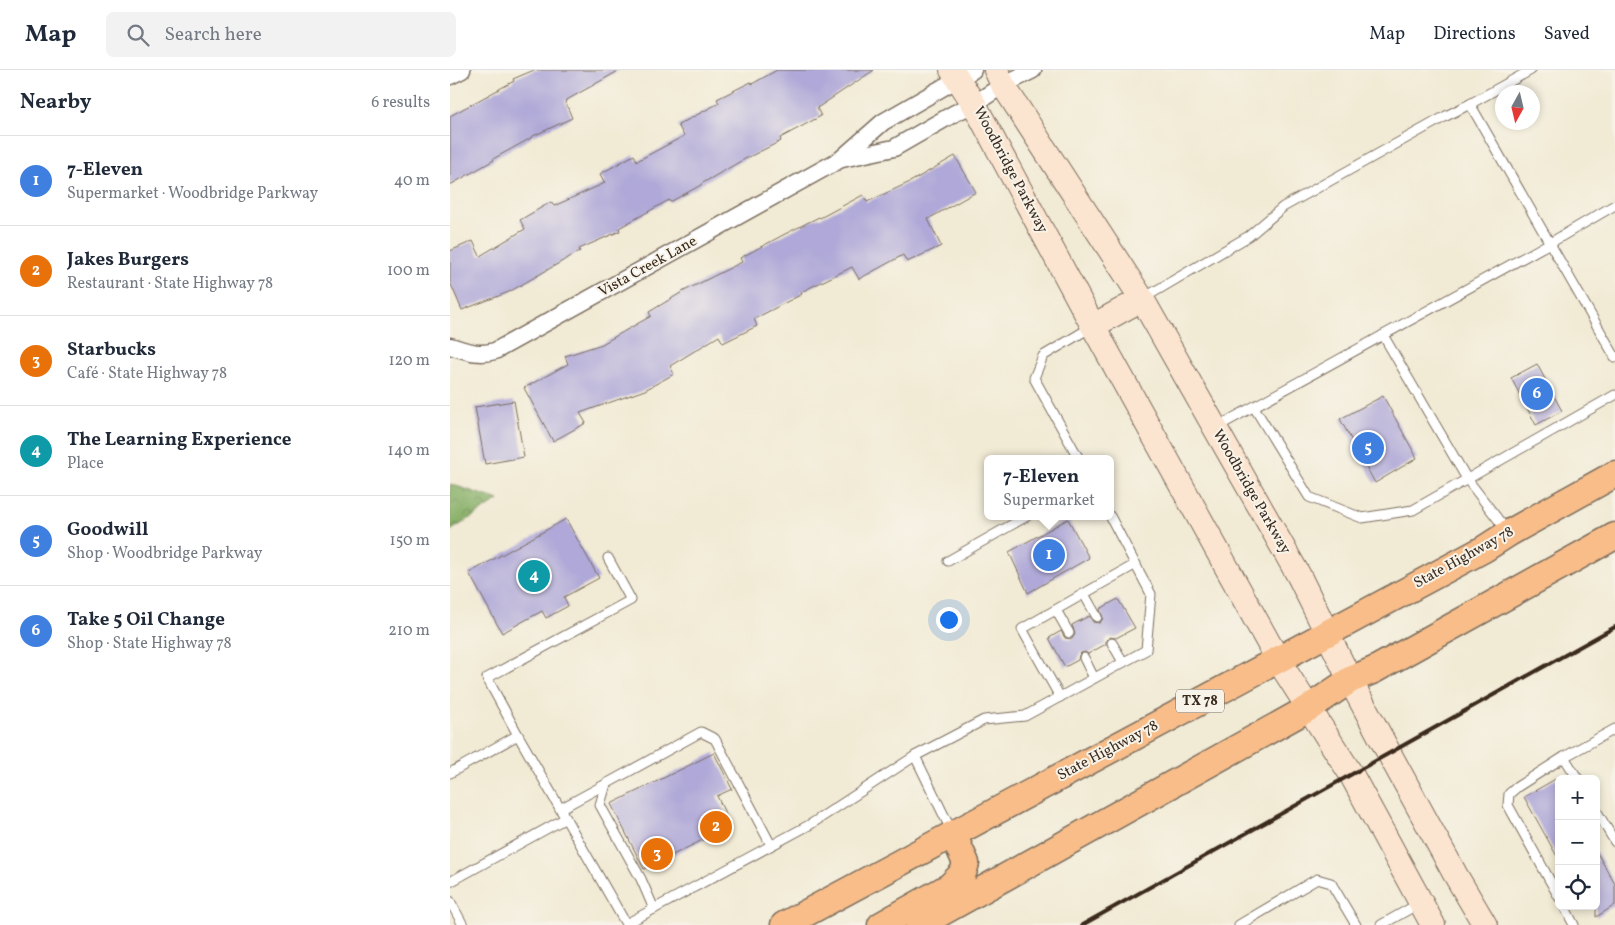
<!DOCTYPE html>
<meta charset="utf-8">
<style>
:root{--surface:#fff;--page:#f2f2f3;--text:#1f2937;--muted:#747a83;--line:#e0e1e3;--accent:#b45309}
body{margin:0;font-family:Vollkorn,serif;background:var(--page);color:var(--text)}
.controls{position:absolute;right:15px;bottom:15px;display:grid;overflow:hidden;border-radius:8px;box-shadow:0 2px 8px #0003}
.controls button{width:45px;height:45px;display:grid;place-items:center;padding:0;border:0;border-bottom:1px solid var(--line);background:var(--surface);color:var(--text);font:25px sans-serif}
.compass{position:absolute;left:1045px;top:15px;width:45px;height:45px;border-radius:50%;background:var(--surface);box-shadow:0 2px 8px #0003;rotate:188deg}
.you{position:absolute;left:498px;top:549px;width:18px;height:18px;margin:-12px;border:4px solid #fff;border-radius:50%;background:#1a73e8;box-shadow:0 0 0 8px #1a73e833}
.badge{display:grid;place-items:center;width:32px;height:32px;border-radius:50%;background:var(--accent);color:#fff;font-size:16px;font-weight:700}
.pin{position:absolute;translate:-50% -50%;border:2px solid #fff;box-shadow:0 1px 5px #0006}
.popup{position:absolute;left:534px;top:385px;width:130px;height:65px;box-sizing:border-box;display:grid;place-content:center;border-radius:8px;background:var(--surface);filter:drop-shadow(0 1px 4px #0005);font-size:16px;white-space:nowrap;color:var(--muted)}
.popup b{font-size:19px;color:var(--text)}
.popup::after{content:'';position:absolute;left:50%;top:100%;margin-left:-10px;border:10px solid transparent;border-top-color:var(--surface)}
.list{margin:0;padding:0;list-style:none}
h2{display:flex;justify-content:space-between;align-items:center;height:65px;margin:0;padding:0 20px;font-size:21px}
h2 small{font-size:16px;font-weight:400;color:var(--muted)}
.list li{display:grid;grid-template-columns:32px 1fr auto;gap:15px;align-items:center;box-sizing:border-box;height:90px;padding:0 20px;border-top:1px solid var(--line)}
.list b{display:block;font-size:19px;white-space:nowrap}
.list p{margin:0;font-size:16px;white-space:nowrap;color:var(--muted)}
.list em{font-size:16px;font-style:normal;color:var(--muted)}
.icon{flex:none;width:28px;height:28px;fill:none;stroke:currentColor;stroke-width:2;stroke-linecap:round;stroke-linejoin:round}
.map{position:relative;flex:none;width:1165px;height:855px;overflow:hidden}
header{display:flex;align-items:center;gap:30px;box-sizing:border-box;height:70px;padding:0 25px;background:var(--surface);border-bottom:1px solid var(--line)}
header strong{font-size:24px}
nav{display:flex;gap:28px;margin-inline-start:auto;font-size:18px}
.search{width:350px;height:45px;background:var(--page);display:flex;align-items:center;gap:12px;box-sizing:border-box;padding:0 18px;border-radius:8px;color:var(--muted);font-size:19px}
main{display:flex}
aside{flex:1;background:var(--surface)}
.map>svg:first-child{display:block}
.forest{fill:url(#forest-crowns);stroke:#606c42}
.building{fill:#afa8d8}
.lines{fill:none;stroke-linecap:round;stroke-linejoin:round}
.lane-casing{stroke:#7b6d5e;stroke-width:11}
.street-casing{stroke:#7b6d5e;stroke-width:19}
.secondary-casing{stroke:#7b6d5e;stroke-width:26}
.primary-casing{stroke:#7b6d5e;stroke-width:29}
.lane{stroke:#fff;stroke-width:9}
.street{stroke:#fff;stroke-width:16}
.secondary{stroke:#fce5d0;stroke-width:24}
.primary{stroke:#f8bd89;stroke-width:26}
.rail{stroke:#3b2a1e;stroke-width:4}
.labels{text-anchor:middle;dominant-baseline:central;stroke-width:4;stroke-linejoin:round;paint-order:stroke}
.shield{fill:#f7f3e8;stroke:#73665b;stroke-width:1}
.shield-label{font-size:14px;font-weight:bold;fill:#3b2a1e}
.street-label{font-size:15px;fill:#3b2a1e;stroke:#f7f3e8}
</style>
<header>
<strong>Map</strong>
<div class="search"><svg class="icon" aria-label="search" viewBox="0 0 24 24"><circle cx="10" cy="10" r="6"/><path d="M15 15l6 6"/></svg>Search here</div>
<nav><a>Map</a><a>Directions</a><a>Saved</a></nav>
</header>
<main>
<aside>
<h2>Nearby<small>6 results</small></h2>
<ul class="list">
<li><span class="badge" style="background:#3f7fe0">1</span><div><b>7-Eleven</b><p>Supermarket · Woodbridge Parkway</p></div><em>40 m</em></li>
<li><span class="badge" style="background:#e8710a">2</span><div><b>Jakes Burgers</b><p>Restaurant · State Highway 78</p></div><em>100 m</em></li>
<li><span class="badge" style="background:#e8710a">3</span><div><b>Starbucks</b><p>Café · State Highway 78</p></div><em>120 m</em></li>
<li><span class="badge" style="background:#0f9aa8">4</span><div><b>The Learning Experience</b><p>Place</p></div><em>140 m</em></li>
<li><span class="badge" style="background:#3f7fe0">5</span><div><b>Goodwill</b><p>Shop · Woodbridge Parkway</p></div><em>150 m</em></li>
<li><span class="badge" style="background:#3f7fe0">6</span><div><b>Take 5 Oil Change</b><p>Shop · State Highway 78</p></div><em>210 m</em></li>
</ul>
</aside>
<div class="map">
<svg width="1165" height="855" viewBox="0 0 1165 855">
<defs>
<pattern id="forest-crowns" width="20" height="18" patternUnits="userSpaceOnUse" patternTransform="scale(1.25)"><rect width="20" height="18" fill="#85ae65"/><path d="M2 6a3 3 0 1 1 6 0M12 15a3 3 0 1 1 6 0" fill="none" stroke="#6e8e53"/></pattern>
</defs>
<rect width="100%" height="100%" fill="#f7f3e8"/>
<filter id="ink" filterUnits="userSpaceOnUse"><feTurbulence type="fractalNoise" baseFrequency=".02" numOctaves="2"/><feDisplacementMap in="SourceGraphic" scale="10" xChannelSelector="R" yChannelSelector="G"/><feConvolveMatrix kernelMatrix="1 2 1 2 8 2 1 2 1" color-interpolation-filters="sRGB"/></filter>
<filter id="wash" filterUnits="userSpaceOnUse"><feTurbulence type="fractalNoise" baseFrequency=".0096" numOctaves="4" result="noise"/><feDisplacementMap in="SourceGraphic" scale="20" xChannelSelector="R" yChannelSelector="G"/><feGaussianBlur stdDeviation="1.12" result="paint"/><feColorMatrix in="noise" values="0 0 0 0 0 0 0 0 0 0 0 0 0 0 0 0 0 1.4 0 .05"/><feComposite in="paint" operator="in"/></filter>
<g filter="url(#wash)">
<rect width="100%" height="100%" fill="#f1ead4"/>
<!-- forest -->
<polygon class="forest" points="0,414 49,430 0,461"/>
<g id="blocks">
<!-- building -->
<g class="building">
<polygon points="84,0 170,0 115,31 122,48 81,67 81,68 43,89 44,90 0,115 0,46 64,11 63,9"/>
<polygon points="327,0 424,0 367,38 371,46 330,68 331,71 291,91 251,114 251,115 220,132 219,130 169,158 170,161 129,179 130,181 59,222 12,240 0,212 0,181 23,171 30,186 75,159 70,150 101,132 104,136 155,113 150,104 184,85 187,91 234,66 228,55 269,33 267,29 301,12 302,14"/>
<polygon points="505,86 526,122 478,149 491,176 457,192 453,185 409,209 402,197 351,222 352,224 304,249 307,256 273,273 269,266 220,296 224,304 195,320 130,343 136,353 103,371 74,318 118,294 115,286 152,274 201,246 199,242 234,221 292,192 290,188 335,164 369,147 370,148 413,125 417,132 460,112"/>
<polygon points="1087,294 1112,341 1086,355 1061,308"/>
<polygon points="933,326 967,388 925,413 890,349"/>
<polygon points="64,331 74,387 35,394 25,337"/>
<polygon points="116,449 149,508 114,527 118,536 96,548 92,541 52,563 19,503"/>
<polygon points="618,449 639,488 578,523 559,482"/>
<polygon points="668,529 685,558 666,568 659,567 656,570 656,574 638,584 635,582 631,583 629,585 628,590 615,597 599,568 611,561 615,568 622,569 625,564 622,555 639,546 643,552 650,553 653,548 650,539"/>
<polygon points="264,683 282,719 267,726 281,756 194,799 161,734"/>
<polygon points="1109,707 1109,790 1074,727"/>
<polygon points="1146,781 1165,814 1165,835 1146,847"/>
</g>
</g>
</g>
<g filter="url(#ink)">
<use href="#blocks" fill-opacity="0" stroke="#7b6d5e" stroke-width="1"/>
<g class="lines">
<!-- lane casing -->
<g class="lane-casing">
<g id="lane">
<polyline points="1020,34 1081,0"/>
<polyline points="692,229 799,166 833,137 996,46 1020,34 1165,287"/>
<polyline points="933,265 1017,409 1057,461"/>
<polyline points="804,337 859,427 912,448 963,440 1165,325"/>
<polyline points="765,358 1100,173 1165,135"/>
<polyline points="629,389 584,308 593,286 643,256"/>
<polyline points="498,491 577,446"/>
<polyline points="634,524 647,547"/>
<polyline points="606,540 619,563"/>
<polyline points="662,573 673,592"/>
<polyline points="634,588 644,608"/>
<polyline points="610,627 572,559 686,494"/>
<polyline points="68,665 37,608 181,530 158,488"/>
<polyline points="0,703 68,665 176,854 361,754 465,686"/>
<polyline points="1128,709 1114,687 1165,659"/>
<polyline points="110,739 156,714"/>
<polyline points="1146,740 1165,772"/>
<polyline points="502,762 465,686 534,650 575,646 696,580 701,524 660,446"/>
<polyline points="0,812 116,748"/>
<polyline points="1109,827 1058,735 1059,724 1067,717 1114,687"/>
<polyline points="0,831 13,855"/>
<polyline points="1114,836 1124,855"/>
<polyline points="204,839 191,809 150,735 156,714 251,662 265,669 321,775"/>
<polyline points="789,855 867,809 881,813 906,855"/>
<polyline points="931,855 970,833"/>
</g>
</g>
<!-- street casing -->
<g class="street-casing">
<g id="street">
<polyline points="0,6 12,0"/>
<polyline points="392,89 444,78 505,43 524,34 553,15 583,0"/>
<path d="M0 276C17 281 28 286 45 281L391 89 433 52 523 0"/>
</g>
</g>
<!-- secondary casing -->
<g class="secondary-casing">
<g id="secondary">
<polyline points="502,0 524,34 643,256 828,590 901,704 983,855"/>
<polyline points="546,0 553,15 692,229 849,506 900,610 939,683 1005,804 1035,855"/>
<polyline points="643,256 692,229"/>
</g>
</g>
<!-- primary casing -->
<g class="primary-casing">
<g id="primary">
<polyline points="334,855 1034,479 1059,463 1165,404"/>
<polyline points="431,855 500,816 513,803 516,793 503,764"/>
<polyline points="469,855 859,638 900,610 924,600 1165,466"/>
</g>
</g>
<!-- lane -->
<use href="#lane" class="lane"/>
<!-- street -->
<use href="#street" class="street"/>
<!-- secondary -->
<use href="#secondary" class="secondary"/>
<!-- primary -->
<use href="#primary" class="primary"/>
<!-- rail -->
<polyline class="rail" points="632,855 1165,557"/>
</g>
</g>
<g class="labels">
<!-- shield labels -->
<rect class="shield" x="726" y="619.5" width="48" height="23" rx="4"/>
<g class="shield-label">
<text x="750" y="631">TX 78</text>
</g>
<!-- street labels -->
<g class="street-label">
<text transform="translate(560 100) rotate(62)">Woodbridge Parkway</text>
<text transform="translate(198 197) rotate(-29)">Vista Creek Lane</text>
<text transform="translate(801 422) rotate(60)">Woodbridge Parkway</text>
<text transform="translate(1014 488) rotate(-29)">State Highway 78</text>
<text transform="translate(658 681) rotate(-28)">State Highway 78</text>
</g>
</g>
</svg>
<div class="controls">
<button>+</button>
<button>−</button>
<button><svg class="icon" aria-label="locate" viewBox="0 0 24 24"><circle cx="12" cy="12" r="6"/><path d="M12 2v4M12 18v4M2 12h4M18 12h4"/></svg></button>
</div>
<svg class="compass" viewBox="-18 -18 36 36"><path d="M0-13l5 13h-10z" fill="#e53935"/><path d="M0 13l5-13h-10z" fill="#747a83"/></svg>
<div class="you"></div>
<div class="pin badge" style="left:599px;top:485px;background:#3f7fe0">1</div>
<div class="popup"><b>7-Eleven</b>Supermarket</div>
<div class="pin badge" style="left:266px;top:757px;background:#e8710a">2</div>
<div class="pin badge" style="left:207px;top:784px;background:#e8710a">3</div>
<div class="pin badge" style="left:84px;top:506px;background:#0f9aa8">4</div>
<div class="pin badge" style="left:918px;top:378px;background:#3f7fe0">5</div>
<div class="pin badge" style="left:1087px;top:324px;background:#3f7fe0">6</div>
</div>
</main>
